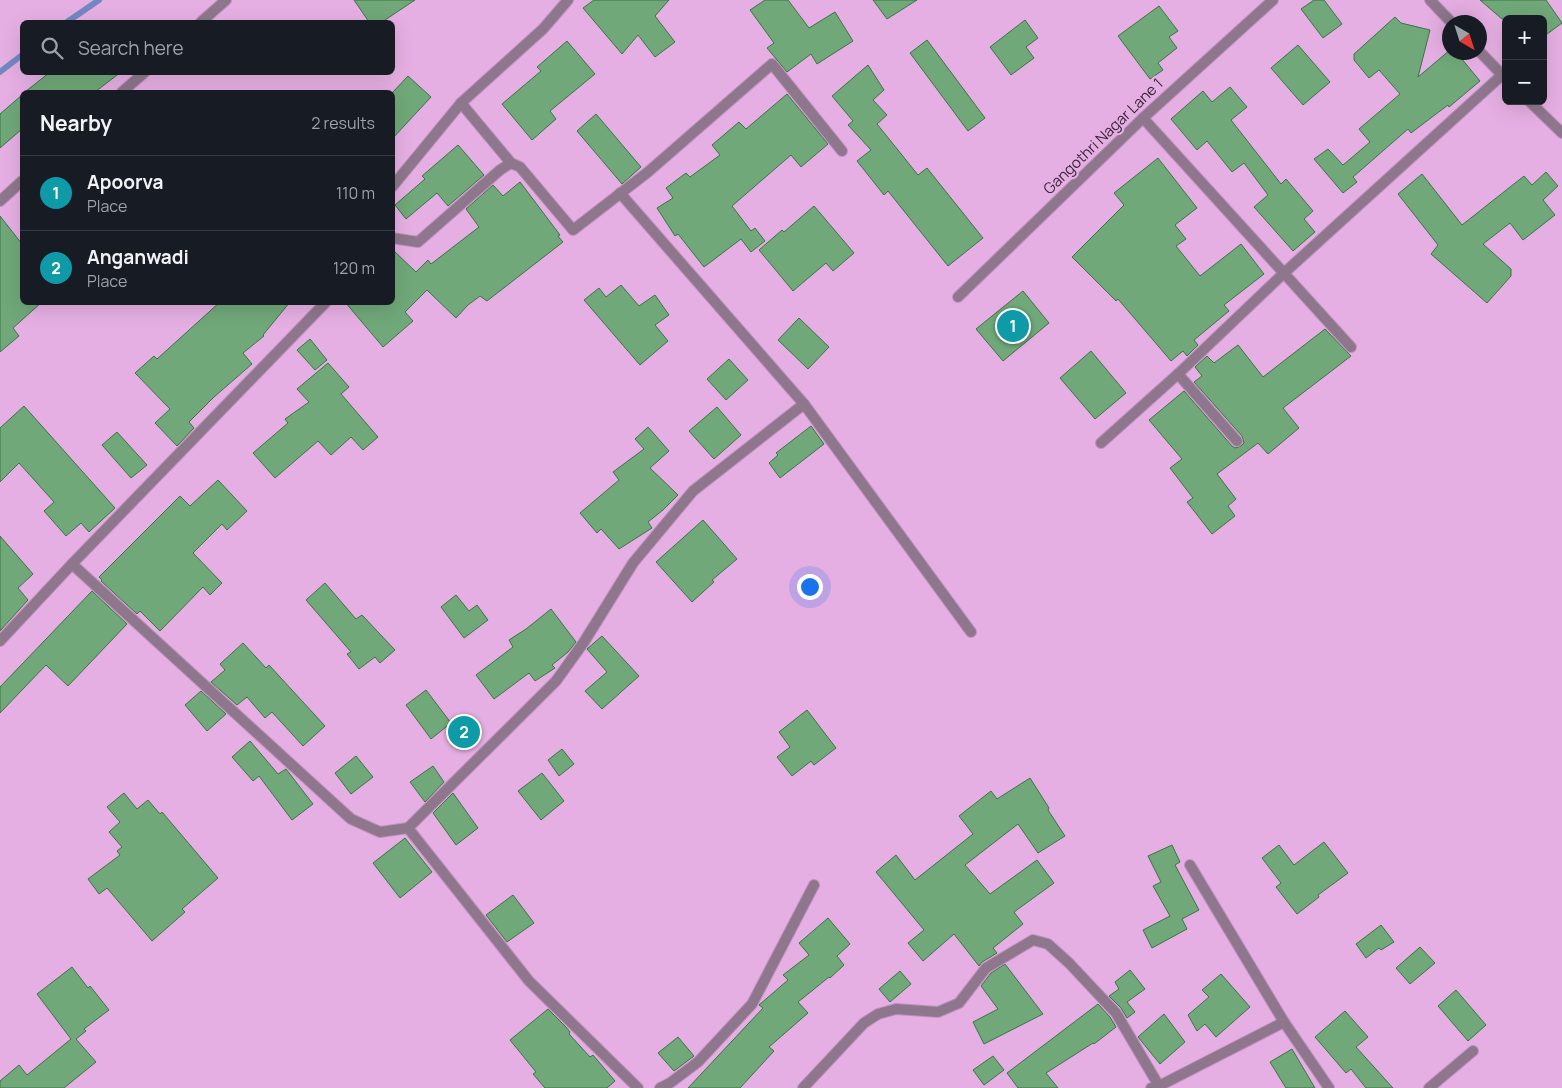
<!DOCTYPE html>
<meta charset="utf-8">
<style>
:root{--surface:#171b24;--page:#242831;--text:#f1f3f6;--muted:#9ea1a6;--line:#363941;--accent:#ea580c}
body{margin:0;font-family:Manrope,sans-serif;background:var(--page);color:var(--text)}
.controls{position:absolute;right:15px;top:15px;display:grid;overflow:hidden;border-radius:8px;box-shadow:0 5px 20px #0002}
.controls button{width:45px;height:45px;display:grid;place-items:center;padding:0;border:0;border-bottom:1px solid var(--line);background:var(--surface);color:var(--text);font:25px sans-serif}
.compass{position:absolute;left:1442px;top:15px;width:45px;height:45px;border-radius:50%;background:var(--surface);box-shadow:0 5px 20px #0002;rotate:141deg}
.you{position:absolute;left:809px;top:586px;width:18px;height:18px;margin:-12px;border:4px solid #fff;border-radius:50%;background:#1a73e8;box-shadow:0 0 0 8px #1a73e833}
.badge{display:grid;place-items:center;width:32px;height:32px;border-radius:50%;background:var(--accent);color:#fff;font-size:16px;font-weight:700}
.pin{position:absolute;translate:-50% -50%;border:2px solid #fff;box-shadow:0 1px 5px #0006}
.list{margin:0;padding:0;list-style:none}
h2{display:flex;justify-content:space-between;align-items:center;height:65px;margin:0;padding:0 20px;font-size:21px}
h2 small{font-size:16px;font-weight:400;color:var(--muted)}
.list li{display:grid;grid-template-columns:32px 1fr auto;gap:15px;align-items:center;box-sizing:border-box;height:75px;padding:0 20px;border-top:1px solid var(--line)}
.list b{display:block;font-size:19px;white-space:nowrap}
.list p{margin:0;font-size:16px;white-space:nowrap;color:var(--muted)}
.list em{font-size:16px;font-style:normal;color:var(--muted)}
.icon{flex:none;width:28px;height:28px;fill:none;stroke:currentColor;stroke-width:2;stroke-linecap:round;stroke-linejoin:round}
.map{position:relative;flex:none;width:1562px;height:1088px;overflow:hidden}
.search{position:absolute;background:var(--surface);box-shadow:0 5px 20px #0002;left:20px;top:20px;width:375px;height:55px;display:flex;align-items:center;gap:12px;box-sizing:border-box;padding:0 18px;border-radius:8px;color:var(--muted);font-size:19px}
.panel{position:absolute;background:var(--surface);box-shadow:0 5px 20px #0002;left:20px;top:90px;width:375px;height:215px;border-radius:8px}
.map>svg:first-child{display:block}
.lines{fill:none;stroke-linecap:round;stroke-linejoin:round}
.stream{stroke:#7387c1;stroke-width:6}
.building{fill:#70a879;stroke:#3b7346}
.minor-casing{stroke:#c091be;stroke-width:12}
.tertiary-casing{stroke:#c091be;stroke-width:12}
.minor{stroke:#8e778c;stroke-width:10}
.tertiary{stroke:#8e778c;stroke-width:10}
.labels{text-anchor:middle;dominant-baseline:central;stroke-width:4.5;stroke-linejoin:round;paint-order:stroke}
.street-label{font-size:15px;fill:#3b2539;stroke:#e6afe3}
</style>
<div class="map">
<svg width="1562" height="1088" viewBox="0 0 1562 1088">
<rect width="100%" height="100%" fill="#e6afe3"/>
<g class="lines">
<!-- stream -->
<g class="stream">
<polyline points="67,22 99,0"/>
<polyline points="0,72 22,55"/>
</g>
</g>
<!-- building -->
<g class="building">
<polygon points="354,0 415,0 382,22 369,22"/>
<polygon points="594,0 669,0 655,16 675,42 655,57 638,35 622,54 583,8"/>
<polygon points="765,0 788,0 809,28 835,12 853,41 817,64 811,54 787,72 767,48 774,43 750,10"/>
<polygon points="873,0 917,0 887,19"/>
<polygon points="1314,0 1324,0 1342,24 1323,38 1301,9"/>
<polygon points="1480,0 1546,0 1562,23 1543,37 1543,19 1502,19"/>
<polygon points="1159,6 1178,31 1169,37 1177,48 1158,63 1163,70 1150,79 1118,36"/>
<polygon points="1395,17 1401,23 1430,30 1418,77 1450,50 1450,52 1456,52 1480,81 1449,107 1448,105 1411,133 1408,129 1353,177 1357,182 1343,193 1314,159 1328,149 1343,165 1370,142 1359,129 1400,94 1379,70 1369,78 1354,60 1354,54"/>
<polygon points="1025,20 1038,38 1026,47 1034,58 1011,75 990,47"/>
<polygon points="927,40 985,118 968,131 910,53"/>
<polygon points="567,41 595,74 550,111 556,119 532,140 502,104 541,71 537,67"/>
<polygon points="1298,45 1330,82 1303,105 1271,68"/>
<polygon points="868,65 884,90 873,100 887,115 877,124 918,175 927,168 983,238 948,266 888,191 884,195 857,161 871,150 848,125 853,121 832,96"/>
<polygon points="50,72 121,72 95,92 25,92"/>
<polygon points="408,76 431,97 392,139 392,93"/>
<polygon points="1230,87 1247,107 1231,120 1281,184 1286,179 1313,211 1304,219 1315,232 1293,251 1254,207 1268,195 1244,163 1232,172 1207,141 1197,150 1171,119 1203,91 1212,102"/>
<polygon points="787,94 828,144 801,167 791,155 732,206 751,231 755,228 765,241 751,252 741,239 704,267 678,234 675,236 657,208 673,198 666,188 686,173 690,177 720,155 712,145 739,122 746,129"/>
<polygon points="22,95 22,129 0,148 0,114"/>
<polygon points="596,114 641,167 622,184 577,131"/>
<polygon points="458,145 484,175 448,206 437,193 406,219 395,205 425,179 422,176"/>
<polygon points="1158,158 1197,208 1175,225 1186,239 1176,246 1200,276 1241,244 1264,274 1224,305 1229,311 1194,340 1198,345 1187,356 1183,351 1171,361 1118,299 1116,301 1072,257 1124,205 1114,193"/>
<polygon points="1546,172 1558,186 1543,200 1555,215 1523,240 1510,223 1483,244 1511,269 1511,276 1487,303 1431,254 1438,245 1398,194 1422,174 1462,225 1524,176 1532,185"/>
<polygon points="520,182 560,235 558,236 563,242 487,301 480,296 468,305 456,318 427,290 405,312 413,321 383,347 345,302 392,302 392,249 416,272 428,260 431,264 479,227 466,209 493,185 503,196"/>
<polygon points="814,206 854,253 833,271 826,263 793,291 759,250 782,230 784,232"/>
<polygon points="0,216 22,244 22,302 42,302 13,328 19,336 0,352"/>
<polygon points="621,285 639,306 655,295 669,315 655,325 668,341 640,365 584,300 599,288 606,297"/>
<polygon points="1023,291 1049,323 1003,361 976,329"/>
<polygon points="220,302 290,302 263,335 264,336 243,353 252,364 214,397 189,422 194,428 177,446 155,423 170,409 135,373 154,356 157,359"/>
<polygon points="799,318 829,347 808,369 778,340"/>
<polygon points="1325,329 1351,356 1283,408 1299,428 1268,454 1258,443 1217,474 1236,499 1228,506 1235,516 1212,534 1187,502 1193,498 1170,468 1182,459 1149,420 1184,391 1232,446 1235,448 1241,446 1244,443 1242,436 1194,382 1202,376 1195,367 1207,356 1214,363 1238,345 1263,377"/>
<polygon points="310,339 327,360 315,370 297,350"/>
<polygon points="1091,351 1126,393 1095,419 1060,378"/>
<polygon points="729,359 748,380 726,400 707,379"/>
<polygon points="328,363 349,387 341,394 378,437 363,450 351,437 331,455 318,441 275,478 253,453 288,423 285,419 309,402 297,389"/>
<polygon points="24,406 115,508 89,532 81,523 66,536 44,511 54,502 19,463 0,482 0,428"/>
<polygon points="717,407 741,435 714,459 689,431"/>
<polygon points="811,426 824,444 780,478 769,463 778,455 776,453"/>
<polygon points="648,427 669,451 650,468 678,495 663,510 648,522 652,528 619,549 601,529 597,533 580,513 619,480 613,472 644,449 635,439"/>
<polygon points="117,432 147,465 131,478 102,445"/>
<polygon points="218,480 247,511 227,530 222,524 193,553 222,583 210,595 203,587 160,631 140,611 137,614 101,581 102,580 99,577 180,496 190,506"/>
<polygon points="703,520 737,559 712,580 714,582 692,602 656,562"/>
<polygon points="0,536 33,574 18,588 28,600 0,631"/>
<polygon points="325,583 356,619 362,615 395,650 380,663 375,657 359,669 347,654 351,652 306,600"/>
<polygon points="92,591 127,624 68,686 46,665 0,713 0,687"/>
<polygon points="456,595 469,611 477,605 488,620 464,638 441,607"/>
<polygon points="551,609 576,642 568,652 552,665 555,668 535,681 529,673 494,699 476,675 513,647 509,640 526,629"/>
<polygon points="602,636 639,676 602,709 585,691 607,672 587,649"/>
<polygon points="243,643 266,668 269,665 325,726 303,746 272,712 265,718 247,697 237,705 211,682 225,670 220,664"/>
<polygon points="426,690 451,723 431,739 406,705"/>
<polygon points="201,691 226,714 207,731 185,705"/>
<polygon points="807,710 836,748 814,765 811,761 792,776 777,757 790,747 779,732"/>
<polygon points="250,741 278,774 286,769 313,804 292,820 259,776 253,781 232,757"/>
<polygon points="562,749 574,764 559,776 548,760"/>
<polygon points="356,756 373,777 351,794 335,773"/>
<polygon points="433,766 444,782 425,802 410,782"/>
<polygon points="542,773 564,801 541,820 518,791"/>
<polygon points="1030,778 1049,808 1048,810 1065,836 1038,853 1018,824 965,865 990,894 1037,860 1054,883 1014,912 1023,924 993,948 997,953 982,962 979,966 954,934 923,961 908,943 924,930 876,872 896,855 915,880 973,834 959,816 991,791 997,799"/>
<polygon points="124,793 137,809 148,800 160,814 162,812 218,878 182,909 185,912 152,941 107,888 99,894 88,879 120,855 117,851 122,847 109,832 120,822 107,807"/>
<polygon points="453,793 478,828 456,845 433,813"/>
<polygon points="405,838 432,872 400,898 373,863"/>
<polygon points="1324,842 1348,873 1318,895 1319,897 1297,914 1276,887 1281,883 1262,858 1279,845 1294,865"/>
<polygon points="1172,845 1180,862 1175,865 1199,910 1182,919 1187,929 1152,948 1143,930 1170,916 1153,886 1161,882 1148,856"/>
<polygon points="513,895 534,923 507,942 486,915"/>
<polygon points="828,918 850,944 837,956 844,965 830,978 829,977 798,1002 808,1013 769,1047 774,1051 740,1088 688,1088 763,1008 759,1005 788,980 783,975 809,955 799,943"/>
<polygon points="1381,925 1394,942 1381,950 1379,948 1366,958 1356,944"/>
<polygon points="1420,947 1435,963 1410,984 1396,968"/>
<polygon points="1005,964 1043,1014 984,1044 973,1022 998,1009 981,986 991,973"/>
<polygon points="72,967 88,988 90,986 109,1010 84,1029 86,1031 76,1039 96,1062 64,1088 0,1088 0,1081 19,1065 27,1075 71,1039 37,994"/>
<polygon points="1130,970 1145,989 1127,1002 1135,1012 1127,1018 1121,1008 1109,996 1119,989 1115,982"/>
<polygon points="900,971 911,984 890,1002 879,989"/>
<polygon points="1221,974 1250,1007 1216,1037 1205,1024 1197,1031 1188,1015 1209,997 1202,990"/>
<polygon points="1456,990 1486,1025 1468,1041 1438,1006"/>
<polygon points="1098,1004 1110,1017 1116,1027 1094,1044 1093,1043 1046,1073 1058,1088 1018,1088 1007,1073"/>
<polygon points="548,1009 565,1026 570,1032 569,1034 590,1057 593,1055 615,1081 607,1088 545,1088 533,1074 536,1072 510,1040"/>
<polygon points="1345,1011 1368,1037 1356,1047 1393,1088 1366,1088 1351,1069 1346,1073 1315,1037"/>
<polygon points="1164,1014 1185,1042 1160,1064 1138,1037"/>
<polygon points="678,1037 694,1056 674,1071 658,1053"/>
<polygon points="1292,1049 1315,1088 1286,1088 1270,1062"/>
<polygon points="993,1056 1004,1070 984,1085 973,1070"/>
</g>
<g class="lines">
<!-- minor casing -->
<g class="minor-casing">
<g id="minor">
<polyline points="461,103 511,163"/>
<polyline points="1143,118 1351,347"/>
<polyline points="392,187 461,103 543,29 568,0"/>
<polyline points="620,193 804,404 971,632"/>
<polyline points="392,238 418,242 500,170 511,163 520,167 573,230 648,172 772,64 842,151"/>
<polyline points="958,297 1143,118 1273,0"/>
<polyline points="1178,374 1237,441"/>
<polyline points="1101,443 1178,374 1284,273 1502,75"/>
<polyline points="72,564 351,819 380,832 408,828"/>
<polyline points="0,641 72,564 326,302"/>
<polyline points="1190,865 1284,1022 1329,1088"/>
<polyline points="1159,1086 1284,1022"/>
<polyline points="638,1088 529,981 408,828 556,681 584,642 633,563 693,491 804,404"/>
<polyline points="660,1088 670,1083 698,1062 752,1004 814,885"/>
<polyline points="803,1088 864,1023 878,1014 896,1009 938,1012 959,1003 986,968 1033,940 1048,944 1069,963 1116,1013 1159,1086 1151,1088"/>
<polyline points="1429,1088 1473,1051"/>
</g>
</g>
<!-- tertiary casing -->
<g class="tertiary-casing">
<g id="tertiary">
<polyline points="1430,0 1451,22"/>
<polyline points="201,22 226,0"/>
<polyline points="1480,52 1506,79"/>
<polyline points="122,92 145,72"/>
<polyline points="1529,101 1562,133"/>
<polyline points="0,201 22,181"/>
</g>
</g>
<!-- minor -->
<use href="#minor" class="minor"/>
<!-- tertiary -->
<use href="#tertiary" class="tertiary"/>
</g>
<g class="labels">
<!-- street labels -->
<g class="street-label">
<text transform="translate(1103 136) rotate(-44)">Gangothri Nagar Lane 1</text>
</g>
</g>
</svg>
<div class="controls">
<button>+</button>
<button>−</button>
</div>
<svg class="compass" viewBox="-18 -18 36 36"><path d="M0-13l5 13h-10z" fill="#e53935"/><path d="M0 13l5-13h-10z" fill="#9ea1a6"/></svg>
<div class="you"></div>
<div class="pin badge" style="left:1013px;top:326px;background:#0f9aa8">1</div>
<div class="pin badge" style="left:464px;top:732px;background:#0f9aa8">2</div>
<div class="search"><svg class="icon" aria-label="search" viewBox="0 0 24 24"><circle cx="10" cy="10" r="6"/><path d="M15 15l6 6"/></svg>Search here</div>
<section class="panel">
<h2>Nearby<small>2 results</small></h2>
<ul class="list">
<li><span class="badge" style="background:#0f9aa8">1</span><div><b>Apoorva</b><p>Place</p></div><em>110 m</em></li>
<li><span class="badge" style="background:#0f9aa8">2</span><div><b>Anganwadi</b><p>Place</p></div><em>120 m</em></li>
</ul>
</section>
</div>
